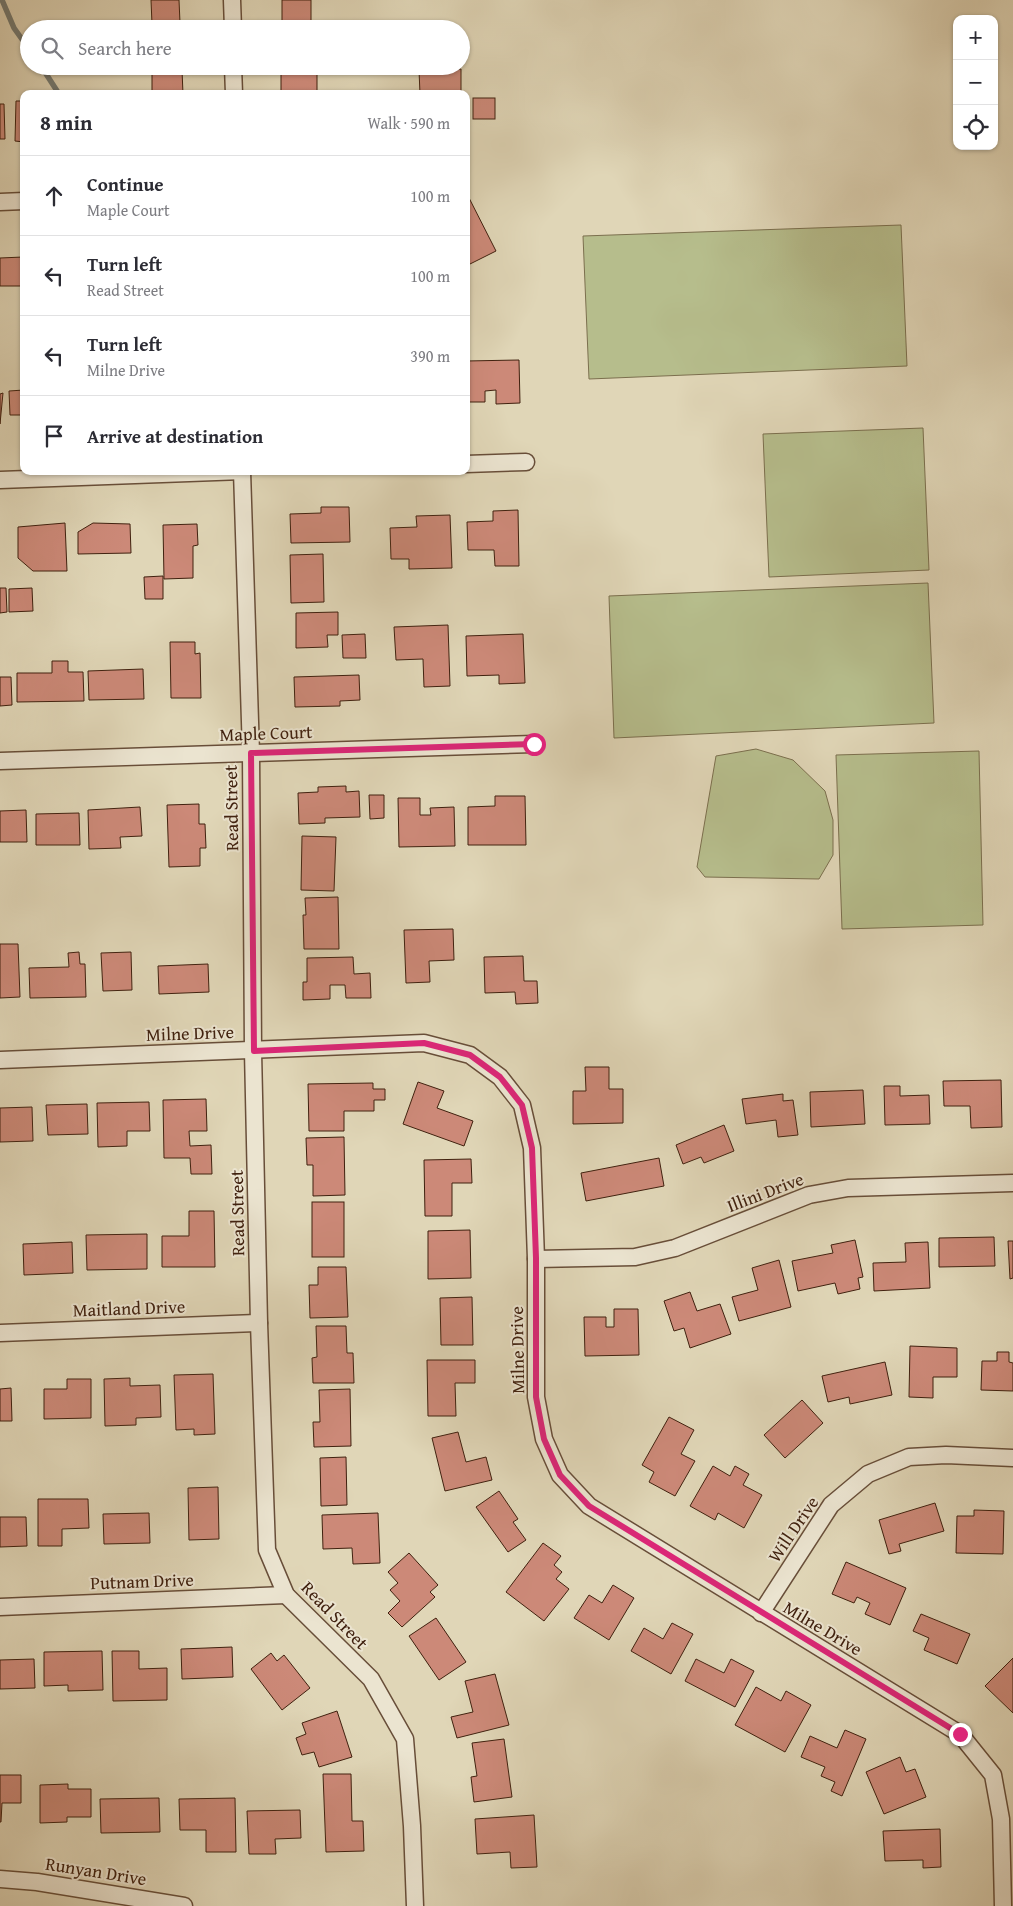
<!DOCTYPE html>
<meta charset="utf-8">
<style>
:root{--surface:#fff;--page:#f7f7f7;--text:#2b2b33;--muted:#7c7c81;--line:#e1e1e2}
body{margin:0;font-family:"Gentium Book Plus",serif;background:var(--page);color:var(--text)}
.controls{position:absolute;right:15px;top:15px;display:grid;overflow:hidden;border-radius:10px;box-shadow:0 1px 4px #0004}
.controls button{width:45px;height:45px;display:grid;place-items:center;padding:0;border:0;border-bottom:1px solid var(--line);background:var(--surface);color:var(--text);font:25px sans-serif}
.stop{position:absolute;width:15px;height:15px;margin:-11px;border:4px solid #db2777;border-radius:50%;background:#fff}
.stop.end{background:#db2777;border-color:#fff;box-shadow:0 1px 5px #0008}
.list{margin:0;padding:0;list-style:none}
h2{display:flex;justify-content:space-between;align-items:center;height:65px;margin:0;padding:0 20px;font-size:21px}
h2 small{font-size:16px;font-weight:400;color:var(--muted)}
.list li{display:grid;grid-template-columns:32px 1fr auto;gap:15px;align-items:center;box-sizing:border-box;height:80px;padding:0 20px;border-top:1px solid var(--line)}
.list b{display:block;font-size:19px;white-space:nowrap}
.list p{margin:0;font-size:16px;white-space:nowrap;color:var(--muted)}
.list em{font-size:16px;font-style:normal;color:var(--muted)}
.icon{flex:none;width:28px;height:28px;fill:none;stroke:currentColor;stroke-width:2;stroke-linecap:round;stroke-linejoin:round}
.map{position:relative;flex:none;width:1013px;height:1906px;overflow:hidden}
.search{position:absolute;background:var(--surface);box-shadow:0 1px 4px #0004;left:20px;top:20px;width:450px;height:55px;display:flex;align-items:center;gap:12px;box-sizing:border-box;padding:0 18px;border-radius:28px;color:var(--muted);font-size:19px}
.panel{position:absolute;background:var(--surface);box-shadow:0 1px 4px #0004;left:20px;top:90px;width:450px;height:385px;border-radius:10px}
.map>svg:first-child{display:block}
.green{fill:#b6bd8c;stroke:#7b6f4e}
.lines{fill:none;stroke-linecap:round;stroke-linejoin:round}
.stream{stroke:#747b74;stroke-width:5.5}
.building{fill:#cc8978;stroke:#40210f}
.street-casing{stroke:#684e39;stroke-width:19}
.street{stroke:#ebe4d0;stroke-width:16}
.route{stroke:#db2777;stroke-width:6}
.labels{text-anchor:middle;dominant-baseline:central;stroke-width:4;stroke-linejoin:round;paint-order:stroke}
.street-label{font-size:18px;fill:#40210f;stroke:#ebe4d0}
</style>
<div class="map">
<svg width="1013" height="1906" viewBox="0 0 1013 1906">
<rect width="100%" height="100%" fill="#e0d6b7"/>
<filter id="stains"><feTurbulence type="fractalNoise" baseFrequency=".004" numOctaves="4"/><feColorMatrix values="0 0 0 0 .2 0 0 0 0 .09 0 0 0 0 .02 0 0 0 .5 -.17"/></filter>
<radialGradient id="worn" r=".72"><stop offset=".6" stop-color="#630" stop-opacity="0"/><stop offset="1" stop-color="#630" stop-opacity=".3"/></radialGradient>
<!-- green -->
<g class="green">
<polygon points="901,225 907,366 589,379 583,236"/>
<polygon points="923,428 929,570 769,577 763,434"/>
<polygon points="928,583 934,723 614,738 609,596"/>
<polygon points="756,749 793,760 825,791 833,820 833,855 819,879 705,877 697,867 716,756"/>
<polygon points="979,751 983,925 842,929 836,755"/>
</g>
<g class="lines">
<!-- stream -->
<g class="stream">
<polyline points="2,0 14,28 29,49"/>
<polyline points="41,66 59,94"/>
</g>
</g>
<!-- building -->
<g class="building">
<polygon points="151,0 179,0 180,23 152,24"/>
<rect x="282" y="0" width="29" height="29"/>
<polygon points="461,69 461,94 420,94 419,70"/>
<polygon points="182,70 183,94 152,94 152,72"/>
<polygon points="317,72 317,94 281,94 281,73"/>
<rect x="473" y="98" width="22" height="21"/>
<polygon points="16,101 24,101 24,142 15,141"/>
<polygon points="0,104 4,104 5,139 0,139"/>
<polygon points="466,192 496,251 468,265 466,262"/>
<polygon points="23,257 24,286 0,286 0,258"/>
<polygon points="519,360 520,403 496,404 496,390 485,391 485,402 466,402 466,361"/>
<polygon points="24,390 24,415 10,415 9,391"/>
<polygon points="3,393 0,424 0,394"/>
<polygon points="321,507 349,507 350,542 291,543 290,514 321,513"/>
<polygon points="518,510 519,566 495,566 494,550 468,550 467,522 493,521 493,511"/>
<polygon points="450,515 452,568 409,569 409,559 391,559 390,528 417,527 416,516"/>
<polygon points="65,523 67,571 33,571 18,558 18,527"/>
<polygon points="93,523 130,524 131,553 78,554 78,532"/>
<polygon points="197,524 198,545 193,546 193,578 164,579 163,525"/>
<polygon points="323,554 324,602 291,603 290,555"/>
<polygon points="163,576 163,599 145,599 144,577"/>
<polygon points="0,588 6,588 7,612 0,613"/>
<polygon points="32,588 33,611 9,612 9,589"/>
<polygon points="338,612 338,635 327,635 328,647 296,648 296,613"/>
<polygon points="448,625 450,686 424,687 423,659 396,660 394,627"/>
<polygon points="365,634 366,658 343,658 342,635"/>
<polygon points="523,634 525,683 499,684 499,675 467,676 466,636"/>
<polygon points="170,642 195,642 195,654 200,653 201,698 171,698"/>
<polygon points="52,661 68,661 68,672 83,672 84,701 17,702 17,673 52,673"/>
<polygon points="143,669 144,699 89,700 88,671"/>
<polygon points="359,675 360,700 340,701 340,706 295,707 294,677"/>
<polygon points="0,677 11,677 12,705 0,706"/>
<polygon points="346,786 346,792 359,791 360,817 325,818 325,823 299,824 298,793 318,792 318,787"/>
<polygon points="369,795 384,795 384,818 370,819"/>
<polygon points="495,796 525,796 526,845 468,845 468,807 495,806"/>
<polygon points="398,798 420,798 420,815 431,815 430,808 454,807 455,846 399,847"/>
<polygon points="199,804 199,824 205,824 206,848 200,848 200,866 169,867 167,805"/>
<polygon points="140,807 142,836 120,837 121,848 89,849 88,810"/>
<polygon points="26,810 27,842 0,842 0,811"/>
<polygon points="79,813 80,845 36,845 36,814"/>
<polygon points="302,836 336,837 334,891 301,890"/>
<polygon points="338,897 339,949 304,949 303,915 306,915 305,898"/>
<polygon points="453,929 454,960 429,961 430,982 406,983 404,930"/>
<polygon points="0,944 18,944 20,997 0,998"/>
<polygon points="79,952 80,964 85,964 86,997 30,998 29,968 69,967 68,953"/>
<polygon points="131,952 132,990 103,991 101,953"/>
<polygon points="523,956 524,981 537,981 538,1003 516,1004 515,992 485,993 484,957"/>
<polygon points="353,957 354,974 370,973 371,998 346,998 345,985 330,985 330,999 303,1000 303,982 307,982 307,958"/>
<polygon points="208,964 209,992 159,994 158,966"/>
<polygon points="585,1067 609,1067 609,1089 623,1089 623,1123 573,1124 573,1091 586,1091"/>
<polygon points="1001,1080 1002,1127 971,1128 970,1106 944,1106 943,1081"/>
<polygon points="418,1082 444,1091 437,1108 473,1121 464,1146 403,1124"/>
<polygon points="373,1083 373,1089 385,1089 385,1100 374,1100 374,1111 344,1111 344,1131 309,1131 308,1084"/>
<polygon points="884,1086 900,1086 900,1096 929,1095 930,1124 885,1125"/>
<polygon points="863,1090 865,1124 811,1127 810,1092"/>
<polygon points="783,1094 783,1101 793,1100 798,1135 778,1137 776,1120 746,1124 742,1099"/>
<polygon points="206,1099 207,1131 189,1131 190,1146 211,1145 212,1174 191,1174 190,1158 164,1158 163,1100"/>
<polygon points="149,1102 150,1131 127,1131 127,1146 98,1147 97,1103"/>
<polygon points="87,1104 88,1134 48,1135 46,1105"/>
<polygon points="32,1107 33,1141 0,1142 0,1108"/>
<polygon points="724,1125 734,1151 704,1163 701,1157 683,1164 676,1145"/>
<polygon points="344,1137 345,1195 313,1196 313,1165 307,1165 306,1138"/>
<polygon points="659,1158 664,1186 586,1201 581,1173"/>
<polygon points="471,1159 472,1183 452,1183 452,1216 425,1216 424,1160"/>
<rect x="312" y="1202" width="32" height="55"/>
<polygon points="189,1211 214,1211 215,1267 162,1267 162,1236 189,1236"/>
<polygon points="470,1230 471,1278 428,1279 428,1231"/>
<polygon points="147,1234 147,1269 87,1270 86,1235"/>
<polygon points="994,1237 995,1266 939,1267 939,1238"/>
<polygon points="855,1240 863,1277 858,1278 860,1289 838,1294 835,1283 798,1291 792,1261 833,1253 831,1245"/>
<polygon points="1008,1241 1013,1241 1013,1278 1010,1279"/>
<polygon points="72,1242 73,1273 24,1275 23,1244"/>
<polygon points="928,1242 930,1288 874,1291 873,1263 906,1262 905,1243"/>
<polygon points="779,1260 791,1307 739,1321 732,1297 758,1290 752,1268"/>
<polygon points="318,1267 346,1267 348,1317 310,1318 309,1285 318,1285"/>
<polygon points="690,1292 697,1311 720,1304 731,1334 690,1348 684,1328 674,1331 664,1301"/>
<polygon points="472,1297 473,1345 441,1345 440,1298"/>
<polygon points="614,1309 638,1309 639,1355 585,1356 584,1317 606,1317 606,1327 614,1327"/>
<polygon points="316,1326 346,1326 347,1353 353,1353 354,1383 313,1383 312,1358 317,1357"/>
<polygon points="910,1346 957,1348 957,1377 933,1377 933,1398 909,1397"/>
<polygon points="997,1352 1009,1352 1009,1362 1013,1363 1013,1391 981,1390 982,1361 997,1361"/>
<polygon points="427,1360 475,1360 475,1383 455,1383 456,1416 428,1416"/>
<polygon points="885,1362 892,1395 850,1404 849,1397 828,1402 822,1376"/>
<polygon points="213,1374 215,1434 194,1435 194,1429 176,1430 174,1375"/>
<polygon points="130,1378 130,1386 160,1385 161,1417 136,1418 136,1425 105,1426 104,1379"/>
<polygon points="67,1379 91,1379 91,1418 44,1419 44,1389 67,1389"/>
<polygon points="11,1388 12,1421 0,1421 0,1389"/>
<polygon points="350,1389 351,1446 314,1447 313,1422 320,1422 319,1390"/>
<polygon points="802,1400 823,1423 785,1458 764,1435"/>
<polygon points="669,1417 694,1430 681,1454 695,1461 675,1496 649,1482 654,1472 642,1465"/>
<polygon points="458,1432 466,1462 486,1457 492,1480 445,1491 432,1438"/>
<polygon points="346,1457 347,1505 321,1506 320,1458"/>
<polygon points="713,1466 730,1476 735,1466 749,1474 743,1485 762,1495 744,1528 718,1513 715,1520 690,1506"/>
<polygon points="218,1487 219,1539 189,1540 188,1488"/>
<polygon points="499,1491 518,1519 513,1522 526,1540 508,1552 476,1507"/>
<polygon points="38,1499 88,1499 89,1528 62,1529 62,1546 38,1546"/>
<polygon points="935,1503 944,1531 899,1544 901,1551 889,1554 879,1520"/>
<polygon points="974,1510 1004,1511 1003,1554 956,1553 957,1516 974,1516"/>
<polygon points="149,1513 150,1543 104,1544 103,1514"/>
<polygon points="378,1513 380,1563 353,1564 352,1548 323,1549 322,1515"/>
<polygon points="0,1517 26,1517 27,1546 0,1547"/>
<polygon points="543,1543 561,1556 554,1565 562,1572 556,1579 569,1589 544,1621 506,1592"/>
<polygon points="409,1553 438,1585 430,1592 435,1597 402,1627 388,1613 400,1601 390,1590 398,1583 388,1572"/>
<polygon points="846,1562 906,1588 890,1625 865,1614 870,1603 857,1597 854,1603 832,1594"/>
<polygon points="613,1585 634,1598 609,1640 574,1618 589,1595 602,1603"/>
<polygon points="921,1614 970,1634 957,1664 924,1650 929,1638 913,1631"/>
<polygon points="436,1618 466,1662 439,1680 409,1636"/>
<polygon points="672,1623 693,1634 671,1674 631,1651 644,1628 663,1639"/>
<polygon points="232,1647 233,1677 182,1679 181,1649"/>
<polygon points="102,1651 103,1690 68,1691 68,1685 44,1686 44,1652"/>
<polygon points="112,1651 139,1651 139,1669 167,1668 167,1700 113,1701"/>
<polygon points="271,1653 277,1661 284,1655 310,1688 282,1710 251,1669"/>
<polygon points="1013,1658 1013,1713 985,1686"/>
<polygon points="34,1659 35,1688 0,1689 0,1660"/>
<polygon points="696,1659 724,1673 731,1659 754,1671 735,1707 685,1681"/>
<polygon points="495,1674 509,1725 457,1738 451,1717 473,1712 465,1681"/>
<polygon points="756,1687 781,1701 786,1691 811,1705 785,1752 735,1725"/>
<polygon points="337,1711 352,1757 319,1767 314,1752 302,1755 296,1738 306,1734 302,1723"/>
<polygon points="845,1730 866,1739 842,1796 831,1791 835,1782 821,1776 825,1767 801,1757 810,1736 837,1748"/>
<polygon points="504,1739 512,1797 474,1802 471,1777 477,1776 472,1743"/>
<polygon points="900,1757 906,1772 915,1769 926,1797 884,1814 866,1772"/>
<polygon points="323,1774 351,1774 352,1821 363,1821 364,1851 326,1852"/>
<polygon points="0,1775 21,1775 21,1803 2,1803 1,1822 0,1822"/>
<polygon points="68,1784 68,1789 91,1789 91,1817 67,1817 67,1822 40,1823 40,1785"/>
<polygon points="159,1798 160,1832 101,1833 100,1799"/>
<polygon points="235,1798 236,1852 206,1852 206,1830 180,1830 179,1799"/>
<polygon points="300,1810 301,1838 275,1839 276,1854 249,1854 247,1811"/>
<polygon points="534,1815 537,1867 511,1868 510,1852 477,1854 475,1819"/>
<polygon points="940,1829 941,1867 923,1868 923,1860 885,1861 883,1831"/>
</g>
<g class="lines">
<!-- street casing -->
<g class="street-casing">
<g id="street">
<polyline points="232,0 233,29"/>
<polyline points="233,66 234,94"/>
<polyline points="0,202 24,201"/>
<polyline points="466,464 526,462"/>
<polyline points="242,471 251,753 253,1051 259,1323 267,1550 286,1595 371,1679 405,1739 412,1826 415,1906"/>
<polyline points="0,480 243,471"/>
<polyline points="0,761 534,744"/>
<polyline points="0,1060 424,1043 470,1055 500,1077 522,1105 532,1148 536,1259 536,1397 544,1439 560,1475 589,1506 960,1734 993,1775 1001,1819 1003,1906"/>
<polyline points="536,1259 635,1257 675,1248 809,1195 848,1188 1013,1183"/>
<polyline points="0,1333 259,1323"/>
<polyline points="0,1607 286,1595"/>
<polyline points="761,1613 831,1505 868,1474 909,1457 946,1455 1013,1458"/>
<polyline points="0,1879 37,1882 184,1906"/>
</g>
</g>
<!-- street -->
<use href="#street" class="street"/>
</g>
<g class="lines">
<!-- route -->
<polyline class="route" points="534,744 251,753 254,1051 424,1043 470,1055 500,1077 522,1105 532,1148 536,1258 536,1397 544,1439 560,1475 589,1506 960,1734"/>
</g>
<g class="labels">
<!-- street labels -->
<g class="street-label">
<text transform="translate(266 733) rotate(-2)">Maple Court</text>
<text transform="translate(231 808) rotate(-91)">Read Street</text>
<text transform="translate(190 1033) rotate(-2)">Milne Drive</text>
<text transform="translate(765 1192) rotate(-21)">Illini Drive</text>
<text transform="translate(237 1213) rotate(-91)">Read Street</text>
<text transform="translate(129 1308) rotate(-2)">Maitland Drive</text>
<text transform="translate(517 1350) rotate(-91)">Milne Drive</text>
<text transform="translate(793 1529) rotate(-56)">Will Drive</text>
<text transform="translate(142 1581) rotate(-2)">Putnam Drive</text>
<text transform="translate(335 1615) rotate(46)">Read Street</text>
<text transform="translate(823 1628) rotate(31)">Milne Drive</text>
<text transform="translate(96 1871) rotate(9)">Runyan Drive</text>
</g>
</g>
<rect width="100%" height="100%" filter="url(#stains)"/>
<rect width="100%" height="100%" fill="url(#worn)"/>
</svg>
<div class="controls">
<button>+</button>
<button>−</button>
<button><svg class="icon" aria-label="locate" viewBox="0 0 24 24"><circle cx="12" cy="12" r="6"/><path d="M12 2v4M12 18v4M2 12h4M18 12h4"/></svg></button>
</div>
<div class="stop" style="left:534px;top:744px"></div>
<div class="stop end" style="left:960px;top:1734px"></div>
<div class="search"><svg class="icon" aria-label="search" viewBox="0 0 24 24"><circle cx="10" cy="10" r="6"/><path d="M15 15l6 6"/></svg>Search here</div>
<section class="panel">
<h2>8 min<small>Walk · 590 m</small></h2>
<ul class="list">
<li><svg class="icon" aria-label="ahead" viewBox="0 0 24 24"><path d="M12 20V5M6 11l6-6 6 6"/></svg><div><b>Continue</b><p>Maple Court</p></div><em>100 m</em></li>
<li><svg class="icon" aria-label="left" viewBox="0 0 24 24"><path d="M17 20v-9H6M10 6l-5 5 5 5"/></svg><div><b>Turn left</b><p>Read Street</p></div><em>100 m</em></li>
<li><svg class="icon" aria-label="left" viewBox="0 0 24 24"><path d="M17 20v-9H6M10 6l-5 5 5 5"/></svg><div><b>Turn left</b><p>Milne Drive</p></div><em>390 m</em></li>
<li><svg class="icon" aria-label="arrive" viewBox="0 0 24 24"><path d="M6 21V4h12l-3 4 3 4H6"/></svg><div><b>Arrive at destination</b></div></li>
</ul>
</section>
</div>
